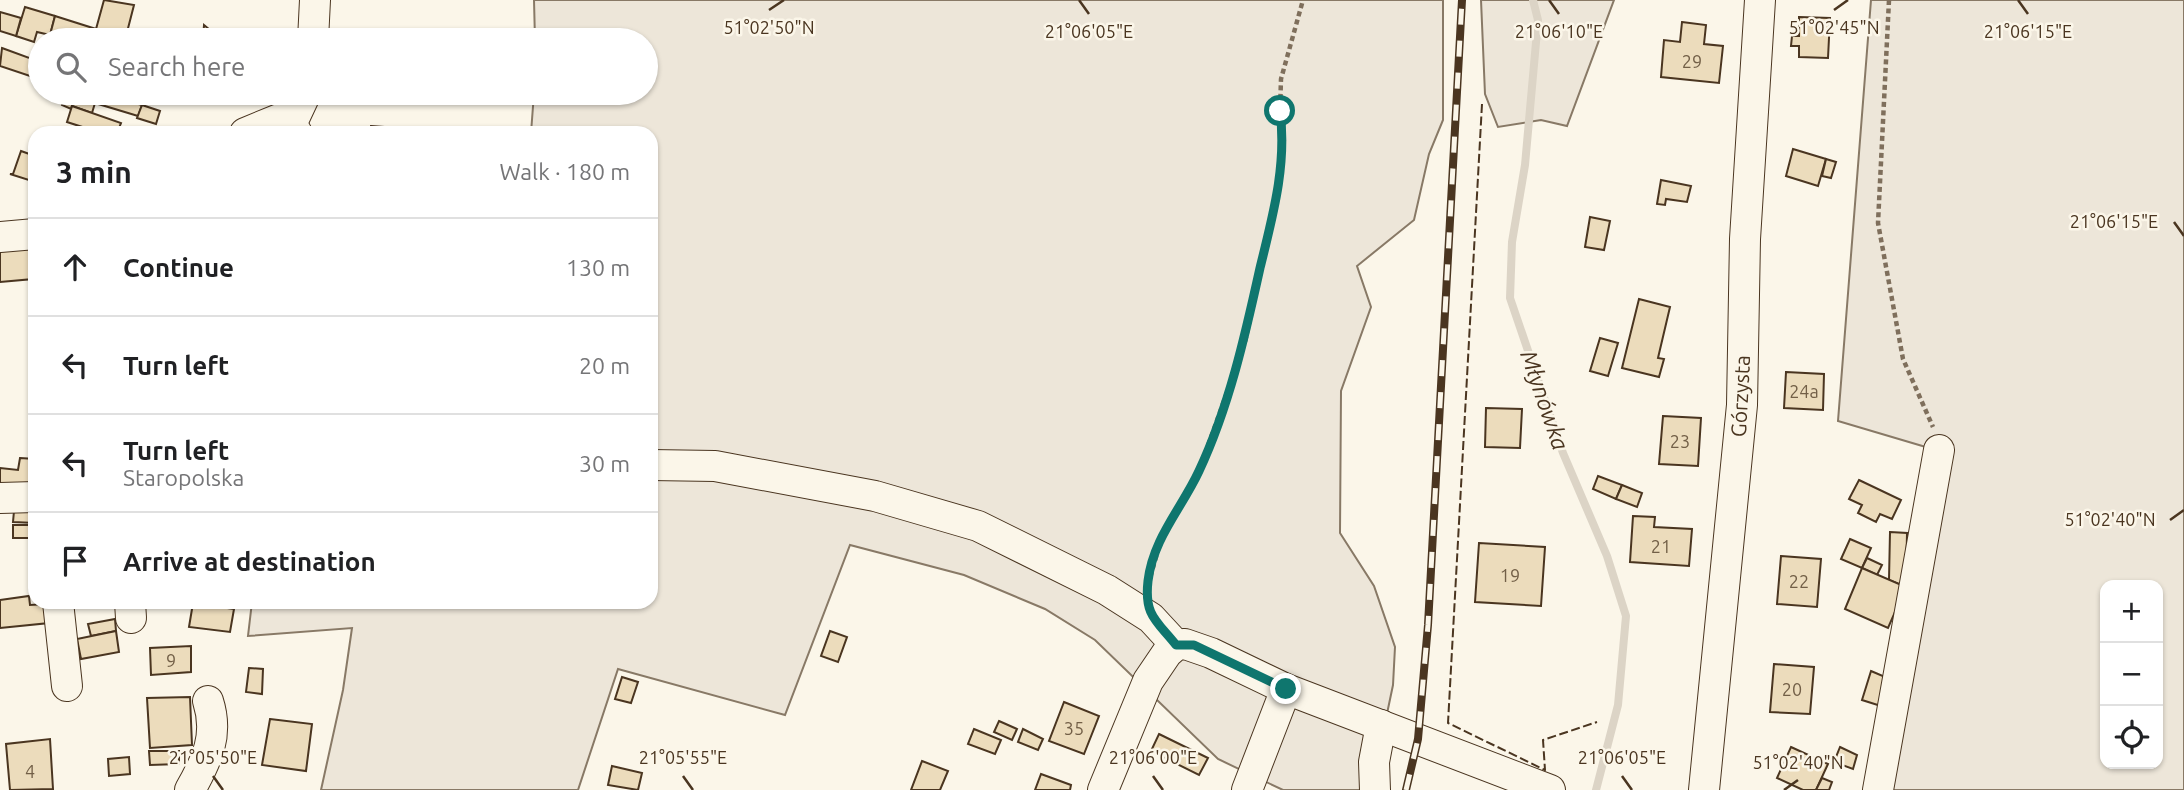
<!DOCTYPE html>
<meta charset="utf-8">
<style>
:root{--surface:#fff;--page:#f6f6f6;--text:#202124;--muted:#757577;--line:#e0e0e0}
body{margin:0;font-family:Ubuntu,sans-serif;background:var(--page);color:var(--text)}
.controls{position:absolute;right:21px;bottom:21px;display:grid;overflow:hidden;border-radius:14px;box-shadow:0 2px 5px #0004}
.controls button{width:63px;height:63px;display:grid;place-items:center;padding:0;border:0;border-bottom:2px solid var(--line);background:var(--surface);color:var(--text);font:35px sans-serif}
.stop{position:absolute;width:21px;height:21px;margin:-16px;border:5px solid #0f766e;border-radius:50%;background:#fff}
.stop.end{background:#0f766e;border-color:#fff;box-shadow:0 2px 7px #0008}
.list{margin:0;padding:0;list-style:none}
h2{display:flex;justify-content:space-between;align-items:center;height:91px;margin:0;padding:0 28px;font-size:30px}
h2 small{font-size:23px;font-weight:400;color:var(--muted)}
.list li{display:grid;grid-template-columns:46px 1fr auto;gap:21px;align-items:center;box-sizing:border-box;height:98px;padding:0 28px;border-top:2px solid var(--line)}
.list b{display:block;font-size:26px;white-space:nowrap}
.list p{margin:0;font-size:23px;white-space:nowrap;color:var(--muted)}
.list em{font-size:23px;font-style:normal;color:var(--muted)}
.icon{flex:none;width:38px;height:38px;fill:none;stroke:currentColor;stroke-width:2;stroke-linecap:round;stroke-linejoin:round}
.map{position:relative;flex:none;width:2184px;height:790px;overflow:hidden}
.search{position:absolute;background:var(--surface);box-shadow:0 2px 5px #0004;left:28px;top:28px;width:630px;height:77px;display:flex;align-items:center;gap:18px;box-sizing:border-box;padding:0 24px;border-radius:38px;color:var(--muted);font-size:26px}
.panel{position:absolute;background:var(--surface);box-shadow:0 2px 5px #0004;left:28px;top:126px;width:630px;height:483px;border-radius:21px}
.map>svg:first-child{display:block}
.green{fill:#ede6d9;stroke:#887966;stroke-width:2;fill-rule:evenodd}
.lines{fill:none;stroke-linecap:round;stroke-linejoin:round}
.stream{stroke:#dcd4c6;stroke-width:8}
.building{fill:#ecdcbc;stroke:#4a3520;stroke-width:2}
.minor-casing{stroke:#4a3520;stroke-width:32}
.path{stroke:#7f6f5c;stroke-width:4.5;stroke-dasharray:5 3.5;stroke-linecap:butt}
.minor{stroke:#fbf6e9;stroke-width:30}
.rail-casing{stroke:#4a3520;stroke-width:8}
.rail{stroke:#fbf6e9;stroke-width:5;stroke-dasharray:16;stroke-linecap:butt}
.fence{stroke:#4a3520;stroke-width:2;stroke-dasharray:9 3.5;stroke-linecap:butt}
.route{stroke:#0f766e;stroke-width:9}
.ticks{fill:none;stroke:#4a3520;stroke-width:2.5}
.labels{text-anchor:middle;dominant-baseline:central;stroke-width:5;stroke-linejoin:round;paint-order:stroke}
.number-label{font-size:18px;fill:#725f47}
.street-label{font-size:21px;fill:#4a3520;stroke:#fbf6e9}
.water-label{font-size:23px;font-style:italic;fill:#4a3520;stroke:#fbf6e9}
.ticks-label{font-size:18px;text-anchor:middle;fill:#4a3520;stroke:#fbf6e9;stroke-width:5;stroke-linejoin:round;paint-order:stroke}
</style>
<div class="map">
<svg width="2184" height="790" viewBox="0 0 2184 790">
<rect width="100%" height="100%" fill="#fbf6e9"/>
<!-- green -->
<g class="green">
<polygon points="534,0 1443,0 1443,120 1429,154 1414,220 1357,266 1371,307 1341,391 1340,533 1374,586 1395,647 1393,685 1371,790 1283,790 1218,759 1095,640 1045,609 964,575 850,545 785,715 618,669 578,790 321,790 343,690 352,628 248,636 252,602 651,602 651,133 531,133 534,93 646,93 646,40 535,40"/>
<polygon points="1481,0 1614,0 1567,126 1541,120 1498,127 1485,94"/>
<path d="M1871 0H2184V790H1883L1946 453 1838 421ZM2105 585H2158V764H2105Z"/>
</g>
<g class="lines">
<!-- stream -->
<polyline class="stream" points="1533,0 1538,20 1525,165 1512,242 1510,298 1563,453 1607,556 1626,616 1618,705 1596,790"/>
</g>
<!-- building -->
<g class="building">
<polygon points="104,0 134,5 125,40 93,40"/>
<polygon points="25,7 55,16 50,35 37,32 34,42 16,36"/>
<polygon points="0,12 21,18 16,36 0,31"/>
<polygon points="55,16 96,29 93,40 64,40 50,35"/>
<polygon points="1799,17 1830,18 1828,58 1799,57 1799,46 1791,46 1792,36 1799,36"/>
<polygon points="1682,22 1706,25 1704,44 1723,46 1719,83 1661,77 1664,40 1680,42"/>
<polygon points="204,25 222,40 203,40"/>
<polygon points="2,48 35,60 30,76 0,66"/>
<polygon points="66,93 76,93 71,109 62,105"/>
<polygon points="76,93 99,93 95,103 75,97"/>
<polygon points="99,93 142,105 138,116 95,103"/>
<polygon points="459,93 498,93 497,102 459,100"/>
<polygon points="75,97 95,103 92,113 72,106"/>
<polygon points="142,105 160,111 156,124 137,118"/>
<polygon points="72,106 121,123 117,133 101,133 67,122"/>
<polygon points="371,126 424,130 423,133 370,133"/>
<polygon points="1793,149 1826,159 1818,186 1786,176"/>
<polygon points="21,151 35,156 35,182 10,174 13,174"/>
<polygon points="1826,159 1836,162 1831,178 1822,176"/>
<polygon points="1661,180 1691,186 1687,202 1666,199 1665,205 1657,204"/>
<polygon points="1590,217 1610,221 1604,250 1585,247"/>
<polygon points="35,244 35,260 31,260 33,279 0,282 0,246"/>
<polygon points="1639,299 1670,307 1658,358 1664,359 1659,377 1622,368"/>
<polygon points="1600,338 1618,343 1608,376 1590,371"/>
<polygon points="1786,372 1824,374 1823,410 1784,408"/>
<polygon points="1486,408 1522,409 1520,448 1485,447"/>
<polygon points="1663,416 1701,418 1698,466 1659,464"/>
<polygon points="20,458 35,459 33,490 0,488 0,468 18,470"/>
<polygon points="1598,476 1622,485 1616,499 1593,489"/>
<polygon points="1859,480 1901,500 1892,519 1880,514 1876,522 1858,513 1862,505 1849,499"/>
<polygon points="1622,485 1642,493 1637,507 1616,499"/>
<polygon points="14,511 35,512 35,523 13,522"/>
<polygon points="1633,516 1655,517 1654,527 1692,529 1689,566 1630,562"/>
<rect x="13" y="525" width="22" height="13"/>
<polygon points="1890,532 1907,533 1906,587 1889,580"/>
<polygon points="1850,539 1871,548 1862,568 1841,559"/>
<polygon points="1479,543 1545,547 1541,606 1475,602"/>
<polygon points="1781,556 1821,559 1817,607 1777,604"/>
<polygon points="1867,558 1882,565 1877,575 1862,568"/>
<polygon points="1862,568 1906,587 1888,628 1845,609"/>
<polygon points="29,596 30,605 47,604 49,623 0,628 0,600"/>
<polygon points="193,603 234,609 230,632 189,627"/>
<polygon points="115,619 116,631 91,636 88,624"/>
<polygon points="116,631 119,652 81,659 77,639"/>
<polygon points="830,631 847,637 838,662 821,656"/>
<polygon points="191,646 191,672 151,675 150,648"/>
<polygon points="1774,664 1814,667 1810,714 1770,712"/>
<polygon points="249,668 263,669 262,694 246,692"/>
<polygon points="1871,671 1890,679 1884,707 1862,700"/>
<polygon points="622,677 638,682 631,703 615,699"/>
<polygon points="190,697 192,745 150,748 147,698"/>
<polygon points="1064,702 1099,716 1084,754 1049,741"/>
<polygon points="270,719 312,724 306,771 262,765"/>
<polygon points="999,721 1017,729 1012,740 994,732"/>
<polygon points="974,729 1001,740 995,754 968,744"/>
<polygon points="1023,729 1043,739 1038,750 1018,742"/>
<polygon points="1159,734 1208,758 1199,775 1151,751"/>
<polygon points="50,739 53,789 10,790 6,744"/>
<polygon points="1791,747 1828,764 1816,790 1803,790 1777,778"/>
<polygon points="1840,747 1857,755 1853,769 1834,762"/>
<polygon points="149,751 179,751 179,764 150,765"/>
<polygon points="129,757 130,774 109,776 108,759"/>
<polygon points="922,761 948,771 940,790 911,790"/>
<polygon points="612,766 642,773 638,790 608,785"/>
<polygon points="1041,774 1071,785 1070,790 1035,790"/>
<polygon points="1822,778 1832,782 1829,790 1816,790"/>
</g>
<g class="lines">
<!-- minor casing -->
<g class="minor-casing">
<g id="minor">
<polyline points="313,40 315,0"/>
<polyline points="291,125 306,93"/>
<polyline points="245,133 279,119 291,125 297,133"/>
<polyline points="0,237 35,234"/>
<polyline points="651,465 715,466 875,496 978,526 1107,590 1151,618 1176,645"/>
<polyline points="0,498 35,497"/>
<polyline points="58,602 67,686"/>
<polyline points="130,602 131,618"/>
<path d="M190 790C207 760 219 735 208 701"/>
<polyline points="1103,790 1148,681 1167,653 1176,645 1185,644 1211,653 1286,689 1550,790"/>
<polyline points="1247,790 1286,689"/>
<polyline points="1375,790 1374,762 1381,725"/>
<polyline points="1704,790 1742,405 1745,239 1760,0"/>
<polyline points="1878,790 1939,450"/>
</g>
</g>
<!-- path -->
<g class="path">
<polyline points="1889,0 1878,223 1903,359 1933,427"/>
<polyline points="1148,585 1162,536 1199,471 1245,342 1276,200 1284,142 1280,111 1281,79 1303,0"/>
</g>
<!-- minor -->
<use href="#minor" class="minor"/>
<!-- rail casing -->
<g class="rail-casing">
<polyline id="rail" points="1406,790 1418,739 1428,625 1462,0"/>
</g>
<!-- rail -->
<use href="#rail" class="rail"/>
<!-- fence -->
<polyline class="fence" points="1482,104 1448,723 1545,770 1543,740 1597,722"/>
</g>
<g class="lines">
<!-- route -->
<path class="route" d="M1280 111C1287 165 1273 215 1260 268 1245 336 1229 407 1199 471 1182 508 1153 538 1148 581 1144 616 1157 621 1176 645H1194L1286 689"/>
</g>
<!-- ticks -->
<path class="ticks" d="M1079 0 1089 14M1549 0 1559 14M2018 0 2028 14M769 10 784 0M1834 10 1848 0M2174 222 2184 236M2170 520 2184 510M213 776 223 790M683 776 693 790M1153 776 1163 790M1622 776 1632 790M1784 790 1798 780"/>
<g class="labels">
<!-- number labels -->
<g class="number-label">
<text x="1692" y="61">29</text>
<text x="1804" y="391">24a</text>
<text x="1680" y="441">23</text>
<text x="1661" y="546">21</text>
<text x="1510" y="575">19</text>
<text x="1799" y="581">22</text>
<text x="171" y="660">9</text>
<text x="1792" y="689">20</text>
<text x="1074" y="728">35</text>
<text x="30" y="771">4</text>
</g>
<!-- street labels -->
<g class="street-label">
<text transform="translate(1740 396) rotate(-87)">Górzysta</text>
</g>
<!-- water labels -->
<g class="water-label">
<text transform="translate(1545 400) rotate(71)">Młynówka</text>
</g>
</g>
<g class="ticks-label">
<text x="769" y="34">51°02'50"N</text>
<text x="1834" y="34">51°02'45"N</text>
<text x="1559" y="38">21°06'10"E</text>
<text x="2028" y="38">21°06'15"E</text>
<text x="1089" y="38">21°06'05"E</text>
<text x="2114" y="228">21°06'15"E</text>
<text x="2110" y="526">51°02'40"N</text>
<text x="213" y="764">21°05'50"E</text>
<text x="683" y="764">21°05'55"E</text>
<text x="1153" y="764">21°06'00"E</text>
<text x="1622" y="764">21°06'05"E</text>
<text x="1798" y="769">51°02'40"N</text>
</g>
</svg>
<div class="controls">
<button>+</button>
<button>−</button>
<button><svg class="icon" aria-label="locate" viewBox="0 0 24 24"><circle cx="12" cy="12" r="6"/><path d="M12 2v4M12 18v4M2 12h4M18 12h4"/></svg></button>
</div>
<div class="stop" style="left:1280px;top:111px"></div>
<div class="stop end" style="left:1286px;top:689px"></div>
<div class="search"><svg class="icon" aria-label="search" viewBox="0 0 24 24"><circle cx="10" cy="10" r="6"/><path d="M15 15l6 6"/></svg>Search here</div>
<section class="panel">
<h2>3 min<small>Walk · 180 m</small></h2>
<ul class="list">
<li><svg class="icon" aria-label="ahead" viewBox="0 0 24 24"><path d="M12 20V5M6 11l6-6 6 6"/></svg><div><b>Continue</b></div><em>130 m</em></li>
<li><svg class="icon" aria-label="left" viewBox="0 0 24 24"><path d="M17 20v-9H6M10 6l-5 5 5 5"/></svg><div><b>Turn left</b></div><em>20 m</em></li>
<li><svg class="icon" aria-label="left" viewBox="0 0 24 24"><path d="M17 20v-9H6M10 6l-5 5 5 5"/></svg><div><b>Turn left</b><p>Staropolska</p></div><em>30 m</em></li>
<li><svg class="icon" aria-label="arrive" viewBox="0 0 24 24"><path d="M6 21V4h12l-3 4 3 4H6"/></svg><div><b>Arrive at destination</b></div></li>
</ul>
</section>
</div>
